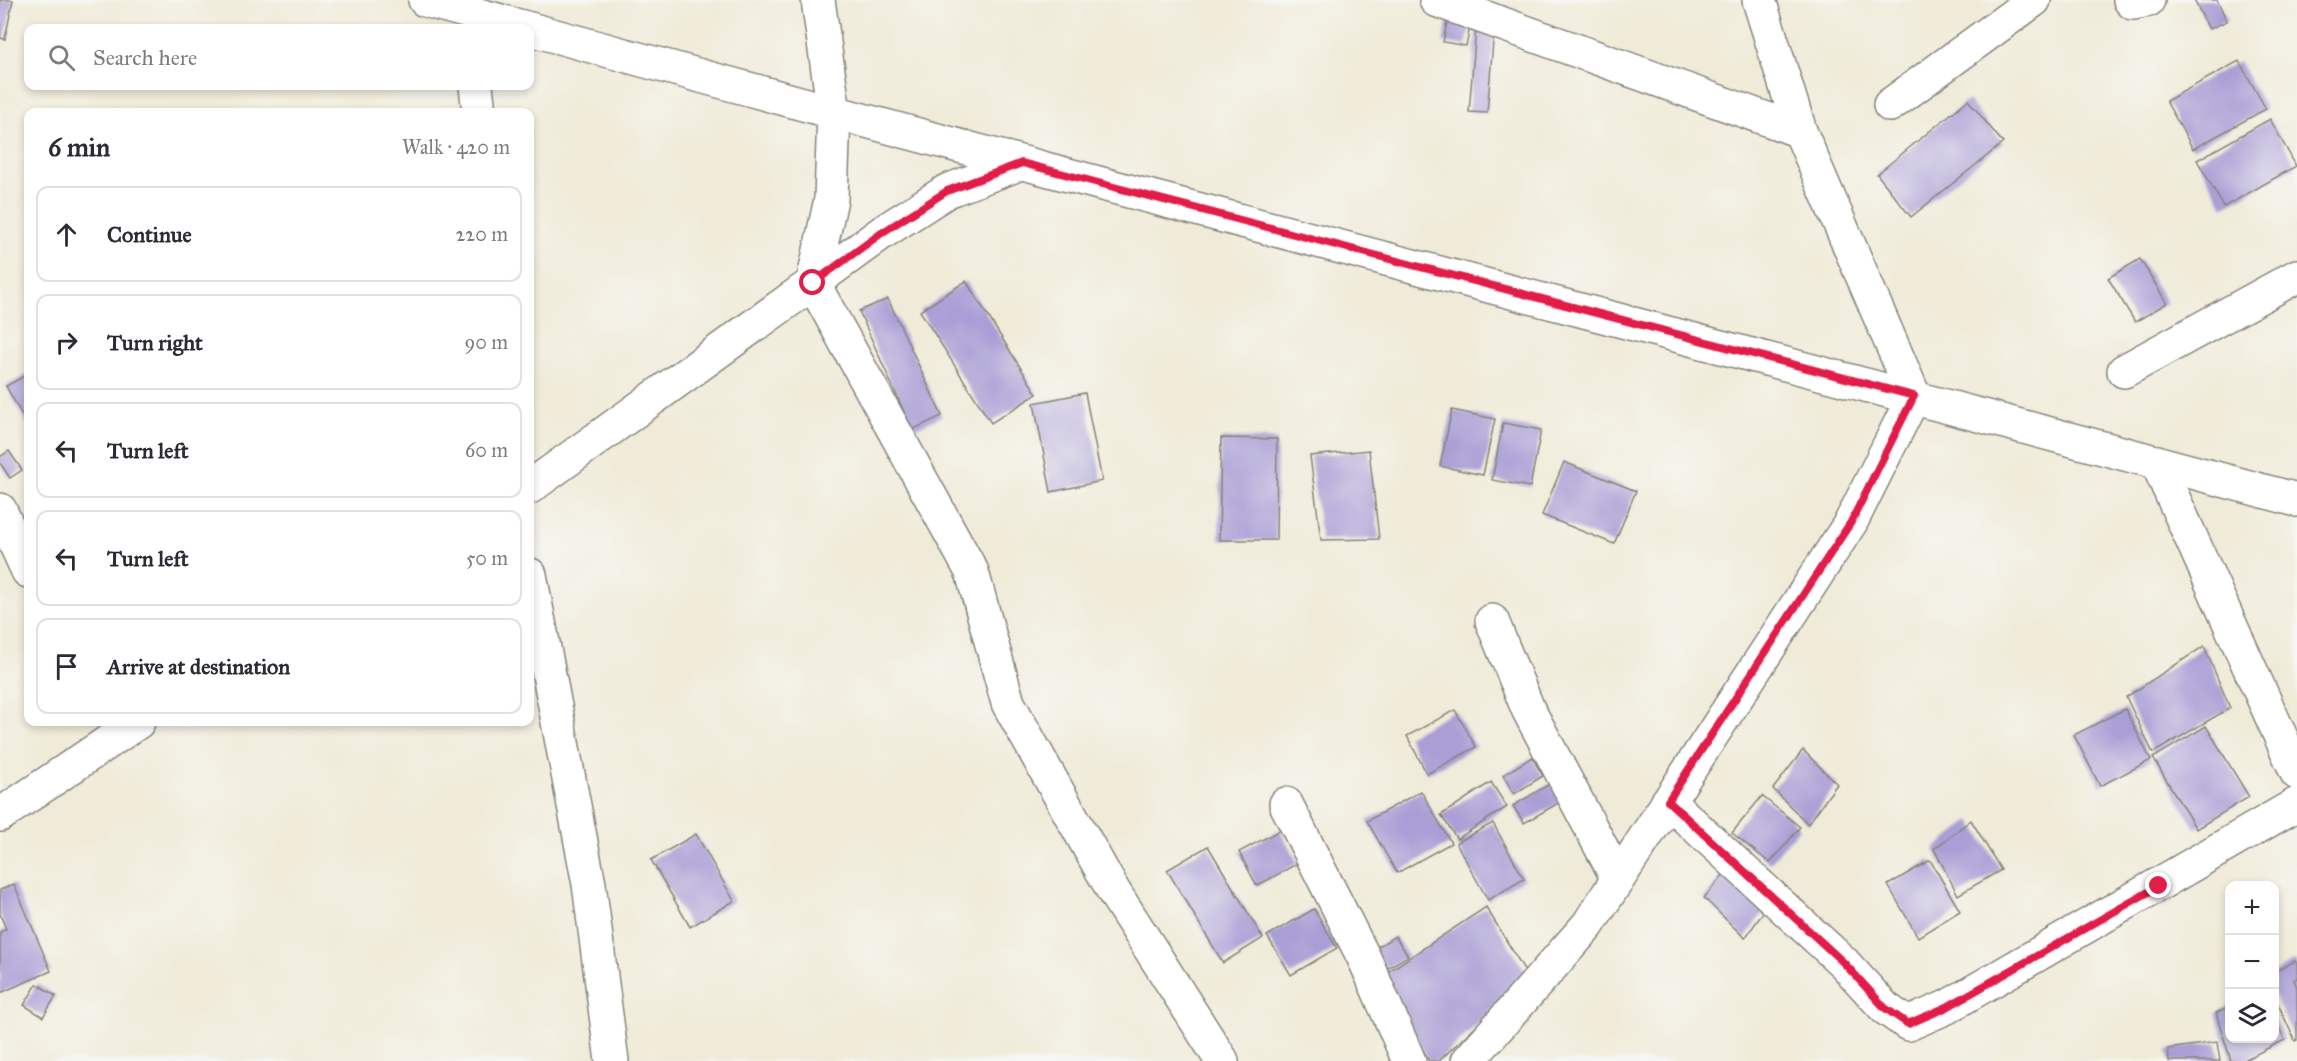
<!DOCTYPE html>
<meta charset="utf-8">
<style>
:root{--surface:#fff;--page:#f7f7f7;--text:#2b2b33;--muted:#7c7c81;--line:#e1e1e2}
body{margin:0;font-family:"IM FELL Great Primer",serif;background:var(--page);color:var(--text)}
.controls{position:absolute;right:18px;bottom:18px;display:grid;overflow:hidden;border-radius:12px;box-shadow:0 3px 9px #0003}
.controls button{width:54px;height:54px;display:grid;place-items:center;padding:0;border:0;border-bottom:2px solid var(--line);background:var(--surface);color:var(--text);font:30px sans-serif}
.stop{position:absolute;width:18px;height:18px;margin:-14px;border:4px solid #e11d48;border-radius:50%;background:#fff}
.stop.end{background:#e11d48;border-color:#fff;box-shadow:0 2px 6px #0008}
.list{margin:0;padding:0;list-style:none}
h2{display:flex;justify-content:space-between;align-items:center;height:78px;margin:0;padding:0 24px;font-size:26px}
h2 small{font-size:20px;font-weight:400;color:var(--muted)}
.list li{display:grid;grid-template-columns:39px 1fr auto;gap:18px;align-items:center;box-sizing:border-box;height:96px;margin:0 12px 12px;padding:0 12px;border:2px solid var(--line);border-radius:12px}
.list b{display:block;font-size:22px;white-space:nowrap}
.list em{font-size:20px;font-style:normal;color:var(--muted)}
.icon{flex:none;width:33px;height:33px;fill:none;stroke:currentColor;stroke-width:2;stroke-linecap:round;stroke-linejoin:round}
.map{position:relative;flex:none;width:2297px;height:1061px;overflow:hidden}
.search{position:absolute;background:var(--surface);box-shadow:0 3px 9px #0003;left:24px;top:24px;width:510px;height:66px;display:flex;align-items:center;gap:15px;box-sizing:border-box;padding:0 21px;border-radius:12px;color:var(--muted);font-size:22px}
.panel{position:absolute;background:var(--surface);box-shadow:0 3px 9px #0003;left:24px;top:108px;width:510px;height:618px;border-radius:12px}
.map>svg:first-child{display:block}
.building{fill:#a99ed5}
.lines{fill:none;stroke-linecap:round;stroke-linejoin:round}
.minor-casing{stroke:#86847a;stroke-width:36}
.minor{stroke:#fff;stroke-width:33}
.route{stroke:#e11d48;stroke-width:8}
</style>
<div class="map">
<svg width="2297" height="1061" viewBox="0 0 2297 1061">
<rect width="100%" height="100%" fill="#f6f6f2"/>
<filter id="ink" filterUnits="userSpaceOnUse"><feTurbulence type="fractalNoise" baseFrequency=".0167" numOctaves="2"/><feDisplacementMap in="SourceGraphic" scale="12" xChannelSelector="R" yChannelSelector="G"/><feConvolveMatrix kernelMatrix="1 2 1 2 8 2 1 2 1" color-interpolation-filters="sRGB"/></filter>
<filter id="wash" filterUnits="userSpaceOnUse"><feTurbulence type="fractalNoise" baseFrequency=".008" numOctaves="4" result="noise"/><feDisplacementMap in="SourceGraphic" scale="24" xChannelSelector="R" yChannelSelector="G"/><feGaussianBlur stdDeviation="1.35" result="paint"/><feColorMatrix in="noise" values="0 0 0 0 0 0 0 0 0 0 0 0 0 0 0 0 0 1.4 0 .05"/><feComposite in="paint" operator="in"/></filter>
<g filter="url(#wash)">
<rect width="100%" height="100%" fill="#f0ebd8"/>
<g id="blocks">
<!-- building -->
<g class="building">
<polygon points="0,0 13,0 5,39 0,38"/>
<polygon points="2194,0 2217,0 2227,21 2209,29"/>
<polygon points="1448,17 1471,22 1466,46 1443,42"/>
<polygon points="1476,28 1494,30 1487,113 1469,112"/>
<polygon points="2239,61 2266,109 2193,149 2166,101"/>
<polygon points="1968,100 2003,143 1911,217 1877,174"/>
<polygon points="2270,119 2296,166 2224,207 2197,160"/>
<polygon points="2140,259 2167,303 2135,322 2108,278"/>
<polygon points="966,281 1037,394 991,423 920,311"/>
<polygon points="888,299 942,416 912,430 859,311"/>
<polygon points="28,374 28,426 6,386"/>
<polygon points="1085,393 1102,481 1051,492 1034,403"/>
<polygon points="1452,410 1495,419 1483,475 1440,466"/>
<polygon points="1503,423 1541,430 1530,487 1492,480"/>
<polygon points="1221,438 1277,439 1276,540 1219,540"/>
<polygon points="1369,450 1379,539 1321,540 1310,456"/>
<polygon points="9,451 22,470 10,478 0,463 0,457"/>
<polygon points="1564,462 1636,491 1614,544 1542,515"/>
<polygon points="2204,646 2230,708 2153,753 2126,697"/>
<polygon points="2125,709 2151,760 2100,786 2074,735"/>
<polygon points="1455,710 1476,747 1427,774 1407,736"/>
<polygon points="2206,726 2249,797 2196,829 2153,758"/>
<polygon points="1803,750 1837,784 1808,824 1773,789"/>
<polygon points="1532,757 1543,776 1514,794 1503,775"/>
<polygon points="1491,782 1507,807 1457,839 1441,815"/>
<polygon points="1551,783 1562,801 1524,823 1513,806"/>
<polygon points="1421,791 1451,843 1397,873 1367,821"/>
<polygon points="1762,796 1800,827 1770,863 1732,833"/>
<polygon points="1971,820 2001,870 1958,895 1934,849"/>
<polygon points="1493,823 1524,879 1488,900 1456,843"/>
<polygon points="1280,830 1298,863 1257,886 1239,852"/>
<polygon points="696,834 734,901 690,927 651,860"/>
<polygon points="1208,846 1263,938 1223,963 1167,870"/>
<polygon points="1930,860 1960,911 1918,937 1888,885"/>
<polygon points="1732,864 1770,903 1745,938 1704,898"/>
<polygon points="14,884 51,971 0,993 0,932 6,929 0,914 0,890"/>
<polygon points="1486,907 1528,976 1439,1061 1429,1061 1383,975"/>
<polygon points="1314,909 1337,948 1291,975 1267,936"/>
<polygon points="1395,936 1408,956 1386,969 1374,949"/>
<polygon points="2295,961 2297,964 2297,978 2294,980 2297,987 2297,1040 2295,1041 2274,995 2274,972"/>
<polygon points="37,984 56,996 43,1017 24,1005"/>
<polygon points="2230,1005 2230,1038 2274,1038 2274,1018 2285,1040 2242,1061 2231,1061 2216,1013"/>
<polygon points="2217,1042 2220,1061 2169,1061 2168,1049"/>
</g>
</g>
</g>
<g filter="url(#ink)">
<use href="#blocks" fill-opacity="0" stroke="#86847a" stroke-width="1.5"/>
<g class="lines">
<!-- minor casing -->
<g class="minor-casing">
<g id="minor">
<polyline points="425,0 526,28"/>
<polyline points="1436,0 1800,131"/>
<polyline points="2130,0 2133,3 2148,0"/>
<path d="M530 29C1117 192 1708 341 2297 500"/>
<polyline points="476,86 479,112"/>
<polyline points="1890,105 2034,0"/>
<polyline points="1021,163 947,191 883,232 813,283 972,572 1008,703 1114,892 1222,1061"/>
<polyline points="2124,371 2297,276"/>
<polyline points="2157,462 2297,773"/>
<polyline points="530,487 813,283 831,199 834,113 818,0"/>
<polyline points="0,510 28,571"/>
<polyline points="530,575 589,884 612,1061"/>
<polyline points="1492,621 1528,709 1618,879"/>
<polyline points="1668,801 1844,963 1885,1008 1908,1024 1947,1007 2297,804"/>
<polyline points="1286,804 1365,960 1409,1061"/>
<polyline points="0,815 138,722"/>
<polyline points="1468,1061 1588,925 1851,522 1914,396 1800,131 1759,0"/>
</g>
</g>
<!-- minor -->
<use href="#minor" class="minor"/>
</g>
</g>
<g class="lines" filter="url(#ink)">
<!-- route -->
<polyline class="route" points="813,283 883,232 947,191 1022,163 1914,396 1851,522 1668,801 1844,963 1885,1008 1908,1024 1947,1007 2159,886"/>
</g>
</svg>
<div class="controls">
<button>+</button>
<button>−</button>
<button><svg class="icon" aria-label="layers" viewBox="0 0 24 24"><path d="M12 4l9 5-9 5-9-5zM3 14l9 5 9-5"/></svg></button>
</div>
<div class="stop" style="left:813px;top:283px"></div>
<div class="stop end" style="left:2159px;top:886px"></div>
<div class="search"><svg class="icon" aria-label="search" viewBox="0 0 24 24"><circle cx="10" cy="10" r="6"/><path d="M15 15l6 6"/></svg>Search here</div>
<section class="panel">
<h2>6 min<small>Walk · 420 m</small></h2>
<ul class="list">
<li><svg class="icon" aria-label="ahead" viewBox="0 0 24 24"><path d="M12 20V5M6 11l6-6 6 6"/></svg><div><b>Continue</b></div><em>220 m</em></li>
<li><svg class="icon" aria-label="right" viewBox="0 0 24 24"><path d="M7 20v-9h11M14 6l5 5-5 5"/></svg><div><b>Turn right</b></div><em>90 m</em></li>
<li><svg class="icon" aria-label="left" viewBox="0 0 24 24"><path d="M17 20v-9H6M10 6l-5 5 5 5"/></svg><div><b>Turn left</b></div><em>60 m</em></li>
<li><svg class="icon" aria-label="left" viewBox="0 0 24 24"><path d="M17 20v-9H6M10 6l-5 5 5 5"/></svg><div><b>Turn left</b></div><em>50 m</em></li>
<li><svg class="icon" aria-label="arrive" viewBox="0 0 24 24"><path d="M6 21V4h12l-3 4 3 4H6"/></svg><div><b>Arrive at destination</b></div></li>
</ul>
</section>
</div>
